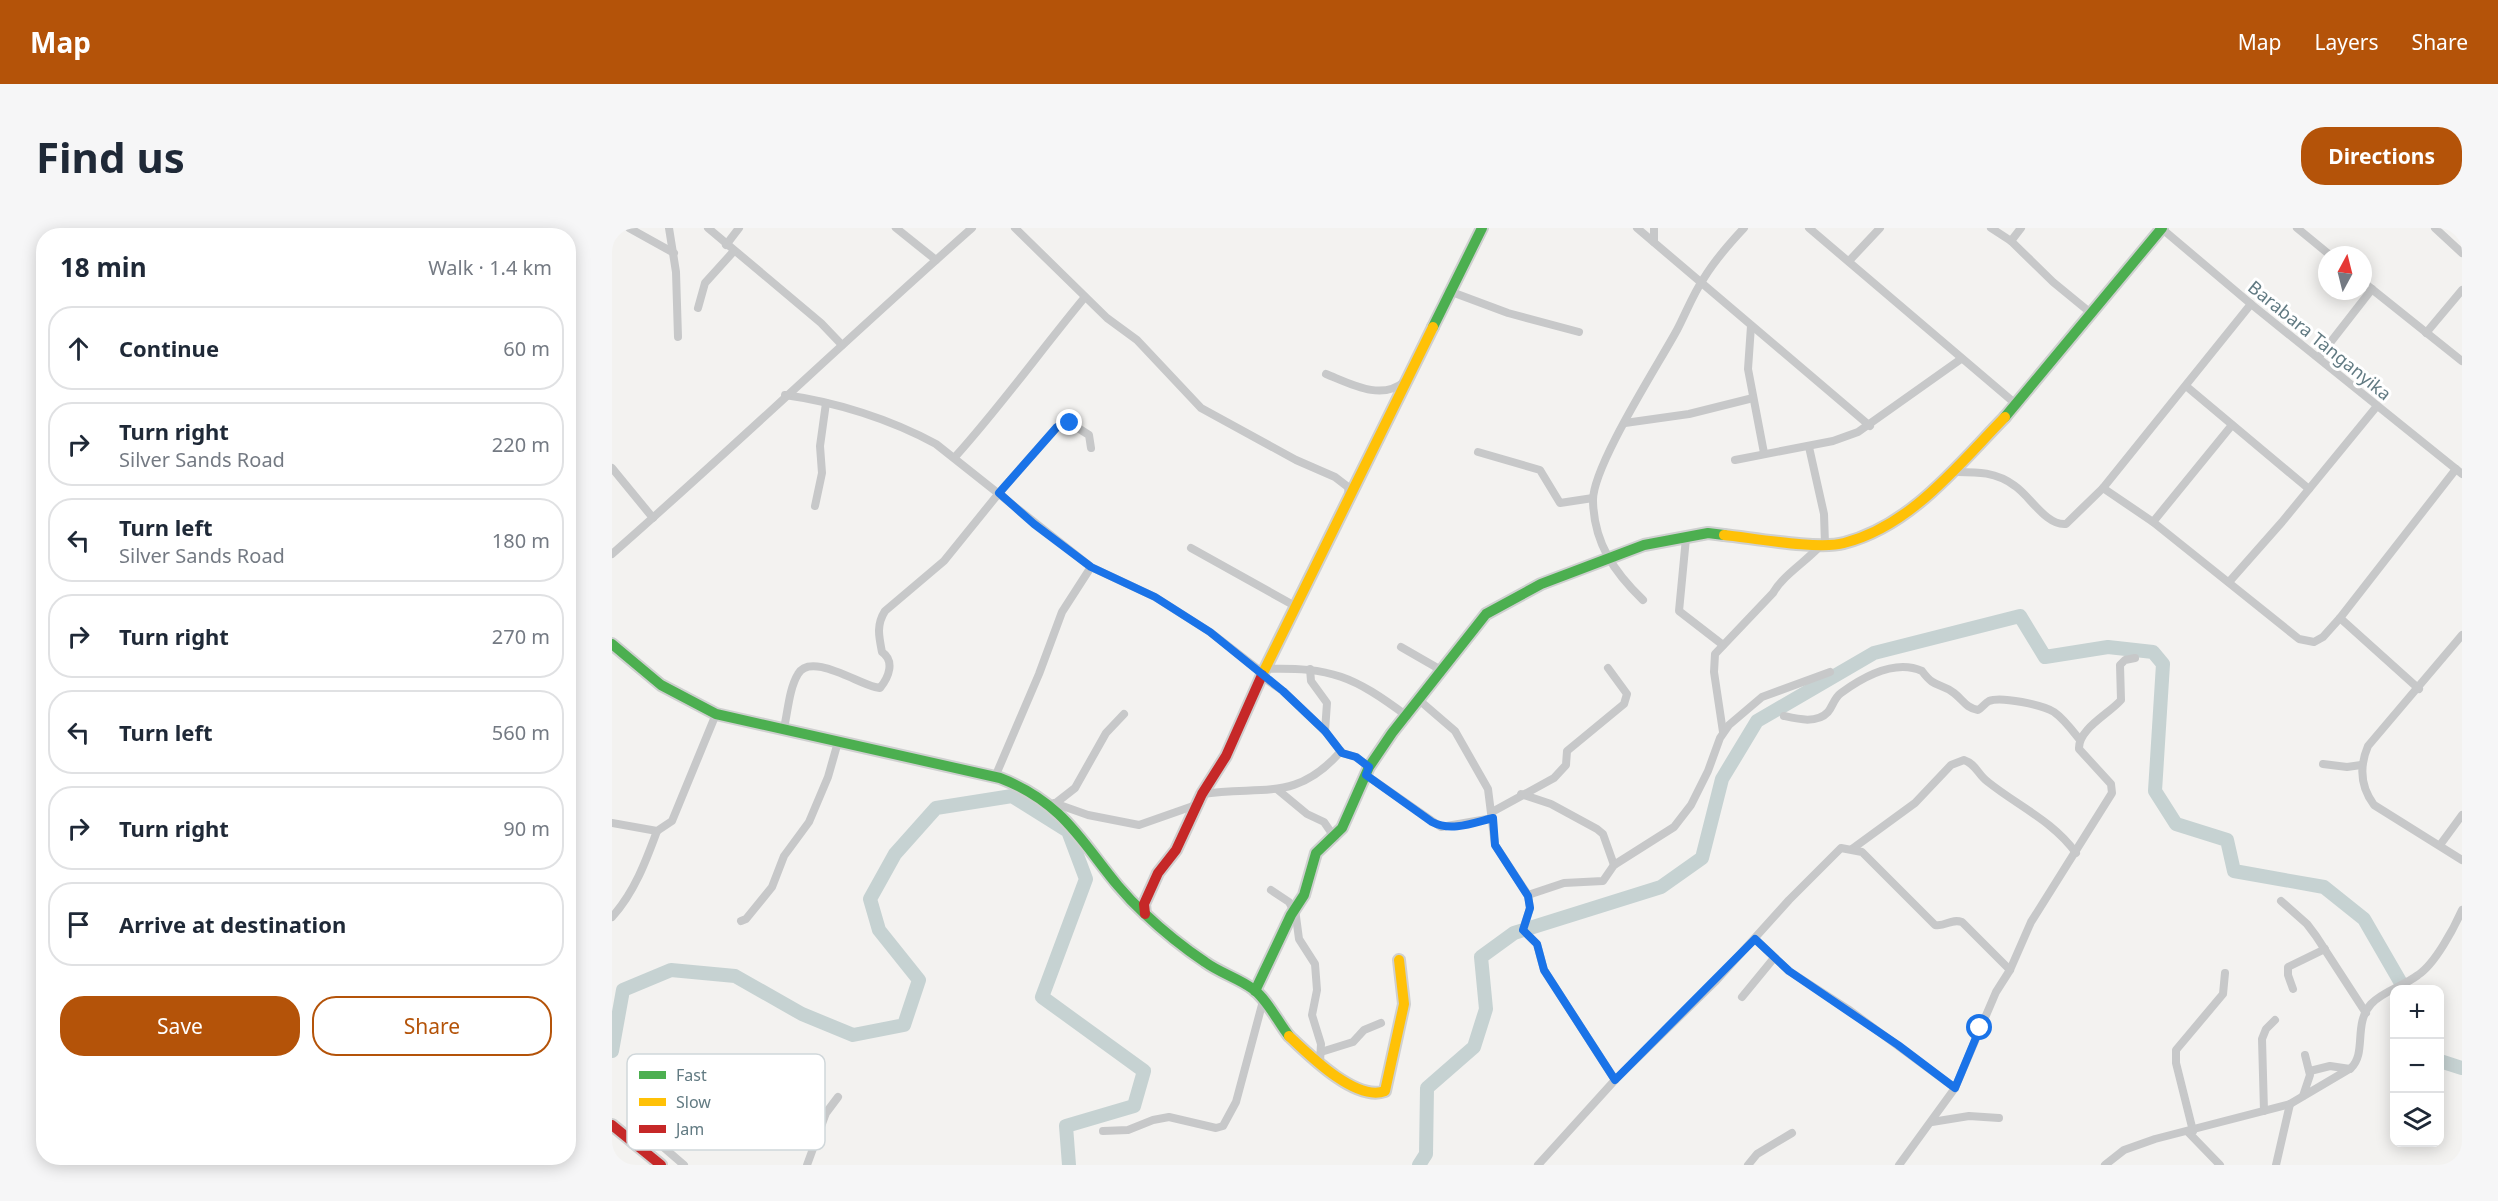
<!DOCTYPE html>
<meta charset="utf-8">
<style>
:root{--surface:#fff;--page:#f6f6f7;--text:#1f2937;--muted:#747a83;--line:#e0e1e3;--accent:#b45309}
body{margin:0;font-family:"Noto Sans",sans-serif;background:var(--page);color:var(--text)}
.controls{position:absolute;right:18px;bottom:18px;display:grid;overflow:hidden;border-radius:12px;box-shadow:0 3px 15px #0003}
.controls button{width:54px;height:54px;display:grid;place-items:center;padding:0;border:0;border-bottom:2px solid var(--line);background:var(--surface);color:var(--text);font:30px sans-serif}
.compass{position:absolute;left:1706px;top:18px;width:54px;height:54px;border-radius:50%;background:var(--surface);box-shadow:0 3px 15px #0003;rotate:7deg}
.stop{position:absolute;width:18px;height:18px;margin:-14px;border:4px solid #1a73e8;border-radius:50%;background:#fff}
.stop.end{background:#1a73e8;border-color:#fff;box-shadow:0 2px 6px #0008}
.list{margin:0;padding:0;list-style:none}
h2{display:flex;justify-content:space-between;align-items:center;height:78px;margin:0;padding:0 24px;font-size:26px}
h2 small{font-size:20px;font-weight:400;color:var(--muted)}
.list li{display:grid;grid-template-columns:39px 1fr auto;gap:18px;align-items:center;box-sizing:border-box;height:84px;margin:0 12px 12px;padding:0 12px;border:2px solid var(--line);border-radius:24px}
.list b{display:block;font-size:22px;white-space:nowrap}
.list p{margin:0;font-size:20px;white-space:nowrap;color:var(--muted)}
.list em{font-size:20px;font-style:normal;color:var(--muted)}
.actions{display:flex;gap:12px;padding:18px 24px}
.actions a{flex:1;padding:14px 0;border:2px solid var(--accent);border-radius:24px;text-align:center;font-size:21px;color:var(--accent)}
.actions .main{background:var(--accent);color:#fff}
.icon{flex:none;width:33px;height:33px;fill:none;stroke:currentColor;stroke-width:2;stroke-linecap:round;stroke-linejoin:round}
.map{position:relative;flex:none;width:1850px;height:937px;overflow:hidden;border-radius:24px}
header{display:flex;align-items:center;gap:36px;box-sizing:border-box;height:84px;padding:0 30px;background:var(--accent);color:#fff}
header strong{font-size:28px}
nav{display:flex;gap:33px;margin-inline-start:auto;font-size:21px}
.intro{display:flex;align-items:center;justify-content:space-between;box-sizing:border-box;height:144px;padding:0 36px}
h1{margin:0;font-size:42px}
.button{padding:15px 27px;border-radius:24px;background:var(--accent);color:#fff;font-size:21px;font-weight:700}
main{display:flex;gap:36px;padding:0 36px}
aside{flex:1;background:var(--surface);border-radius:24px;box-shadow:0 3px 15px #0003}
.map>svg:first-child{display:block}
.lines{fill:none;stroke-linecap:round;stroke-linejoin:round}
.river{stroke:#c6d2d2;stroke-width:14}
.fast-casing{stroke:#cfd0d0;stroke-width:14}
.slow-casing{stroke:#cfd0d0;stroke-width:14}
.jam-casing{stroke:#cfd0d0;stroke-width:14}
.street{stroke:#c7c8c9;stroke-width:8}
.fast{stroke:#4caf50;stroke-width:10}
.slow{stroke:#ffc107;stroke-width:10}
.jam{stroke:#c62828;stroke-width:10}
.route{stroke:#1a73e8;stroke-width:8}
.labels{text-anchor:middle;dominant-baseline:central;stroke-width:6;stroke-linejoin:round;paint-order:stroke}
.street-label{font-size:18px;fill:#617a82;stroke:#fff}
.key{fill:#fff;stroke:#d0d7da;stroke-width:1.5}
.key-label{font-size:16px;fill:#617a82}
</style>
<header>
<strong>Map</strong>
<nav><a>Map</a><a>Layers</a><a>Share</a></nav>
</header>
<div class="intro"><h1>Find us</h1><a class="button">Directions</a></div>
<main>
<aside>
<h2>18 min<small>Walk · 1.4 km</small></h2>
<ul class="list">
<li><svg class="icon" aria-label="ahead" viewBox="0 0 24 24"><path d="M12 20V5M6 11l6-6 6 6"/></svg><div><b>Continue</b></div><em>60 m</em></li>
<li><svg class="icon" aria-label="right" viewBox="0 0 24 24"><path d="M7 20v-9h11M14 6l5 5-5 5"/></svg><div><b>Turn right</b><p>Silver Sands Road</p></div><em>220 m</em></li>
<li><svg class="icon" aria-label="left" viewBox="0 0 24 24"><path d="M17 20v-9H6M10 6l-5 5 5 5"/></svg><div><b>Turn left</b><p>Silver Sands Road</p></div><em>180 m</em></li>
<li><svg class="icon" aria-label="right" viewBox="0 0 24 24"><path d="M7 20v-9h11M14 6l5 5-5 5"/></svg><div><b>Turn right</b></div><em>270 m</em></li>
<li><svg class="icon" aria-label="left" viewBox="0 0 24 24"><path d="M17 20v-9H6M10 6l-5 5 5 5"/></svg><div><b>Turn left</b></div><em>560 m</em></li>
<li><svg class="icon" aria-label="right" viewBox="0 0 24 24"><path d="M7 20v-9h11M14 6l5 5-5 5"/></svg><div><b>Turn right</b></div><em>90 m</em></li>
<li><svg class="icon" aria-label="arrive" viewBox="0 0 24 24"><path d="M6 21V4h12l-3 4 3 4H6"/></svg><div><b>Arrive at destination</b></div></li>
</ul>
<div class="actions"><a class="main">Save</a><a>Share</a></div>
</aside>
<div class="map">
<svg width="1850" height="937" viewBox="0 0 1850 937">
<rect width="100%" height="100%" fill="#f3f2f0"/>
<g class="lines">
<!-- river -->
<g class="river">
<polyline points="0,823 11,762 59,742 123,748 190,786 241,807 292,797 307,752 267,702 258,671 283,626 324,580 400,568 456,603 474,651 430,769 532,843 522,878 454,898 457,937"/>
<polyline points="1828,833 1850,840"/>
<polyline points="807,937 814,926 815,860 862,819 874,781 869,729 902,705 1049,659 1090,630 1110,551 1145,493 1262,425 1408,388 1433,429 1496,419 1541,424 1551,436 1543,563 1564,596 1615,612 1622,643 1712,659 1752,691 1793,762"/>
</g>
<!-- fast casing -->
<g class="fast-casing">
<g id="fast">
<polyline points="821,99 870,0"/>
<polyline points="1393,189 1550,0"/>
<path d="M0 416 49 457 104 486 388 550C466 580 477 635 532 685 551 703 572 720 593 734 608 745 626 750 641 761 655 771 666 794 677 808"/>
<polyline points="643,763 679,687 692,667 704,625 730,600 757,539 780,505 874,386 929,356 1032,317 1096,305 1112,307"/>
</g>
</g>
<!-- slow casing -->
<g class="slow-casing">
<g id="slow">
<path d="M1112 307C1141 310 1207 322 1232 315 1299 298 1346 237 1393 189"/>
<polyline points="650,447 821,99"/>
<path d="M677 808C697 827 744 874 773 863L792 776 787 732"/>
</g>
</g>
<!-- jam casing -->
<g class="jam-casing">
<g id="jam">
<polyline points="533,686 532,676 546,645 564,622 590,566 614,528 650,447"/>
<polyline points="0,897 49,937"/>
</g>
</g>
<!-- street -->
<g class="street">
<polyline points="17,0 62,25"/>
<polyline points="57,0 64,44 66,109"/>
<polyline points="96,0 209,95 230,117"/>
<polyline points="284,0 324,32"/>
<polyline points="403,0 495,90 525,112 589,180 684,232 723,249 736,259 737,268"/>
<polyline points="1025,0 1258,198"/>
<polyline points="1042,0 1042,14"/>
<polyline points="1197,0 1405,177"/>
<polyline points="1379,0 1399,13 1441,54 1480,86"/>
<polyline points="1549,0 1639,76 1850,246"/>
<polyline points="1685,0 1718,27"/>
<polyline points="1823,0 1850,25"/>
<polyline points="1399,13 1409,0"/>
<polyline points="114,17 127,0"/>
<polyline points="1237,33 1268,0"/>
<polyline points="1751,54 1850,133"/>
<polyline points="837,63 896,85 967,104"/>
<polyline points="86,80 93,55 121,24"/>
<polyline points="1139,98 1136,141 1152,225"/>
<polyline points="1814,105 1850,62"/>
<polyline points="1707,129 1760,61"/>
<path d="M714 146C739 156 769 173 792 154"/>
<polyline points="1574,158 1697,261"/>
<path d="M173 167C224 174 278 191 324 216L479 339 543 369 598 404 651 445"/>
<polyline points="1013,195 1077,186 1141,170"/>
<polyline points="1197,219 1212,286 1213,316"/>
<polyline points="866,224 928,242 948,275 981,270"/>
<path d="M343 229C389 178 429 122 473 69"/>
<polyline points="1123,232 1221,213 1246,204 1349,131"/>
<polyline points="0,240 41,290"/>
<path d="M1340 244C1363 244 1383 243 1403 258 1418 268 1434 298 1454 296L1491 260 1639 76"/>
<polyline points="1491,260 1541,294 1687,411 1702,414 1711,409 1728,390 1844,241"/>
<polyline points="203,278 210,245 208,218 214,175"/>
<polyline points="1541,294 1620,197"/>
<polyline points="1074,310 1067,383 1111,417"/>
<polyline points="579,320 683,378"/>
<path d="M0 326C122 219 239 107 360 0"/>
<polyline points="1617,354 1670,294 1765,178"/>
<path d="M1031 372C1002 344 982 315 981 273 980 239 1046 137 1065 102 1074 85 1081 66 1092 50 1103 32 1117 16 1132 0"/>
<polyline points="1728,390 1807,461"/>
<path d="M1850 407 1756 518C1747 539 1748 558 1762 577L1850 632"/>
<polyline points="789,419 829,442"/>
<path d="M653 441C720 439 741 448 795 488"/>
<polyline points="698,441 699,453 715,475 713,503"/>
<polyline points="649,448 671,463 713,503 730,525 744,529 757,539"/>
<polyline points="807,472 843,503 876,561 883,617 916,667 918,680 911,702 925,716 932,742 1003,852"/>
<path d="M1172 488C1185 491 1205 496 1216 484 1221 478 1222 470 1229 465 1251 449 1283 431 1310 443 1323 461 1328 454 1342 465 1351 472 1354 480 1366 482 1370 480 1373 475 1377 473 1389 468 1431 477 1442 484 1452 491 1460 502 1468 512"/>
<path d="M172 500C176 483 177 461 186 446 198 424 245 455 263 459L268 460C277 449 283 433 270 424 267 409 264 397 273 383L332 333 387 265 445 199 458 195 477 207 479 220"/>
<path d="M1111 504 1102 444 1103 426 1161 365C1171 347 1195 333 1210 316"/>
<polyline points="1711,536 1735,539 1749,537"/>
<polyline points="754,547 829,599 881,590"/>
<polyline points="383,549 427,446 450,384 479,339"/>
<polyline points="666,562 695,586 712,594 723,610"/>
<path d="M590 566C650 557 684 575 729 523"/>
<polyline points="909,566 939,576 985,601 991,606 1002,637"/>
<polyline points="442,575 476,587 527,597 584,577"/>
<polyline points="440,578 463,560 494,505 512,486"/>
<polyline points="880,584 942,550 954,537 955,523 1012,476 1015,466 996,440"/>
<polyline points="0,595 45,603 60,593 104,486"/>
<polyline points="1828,617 1850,587"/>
<path d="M1240 621 1303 575 1339 537 1352 532C1364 536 1366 547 1376 554 1406 578 1441 593 1464 625"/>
<polyline points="659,662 677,674 682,683"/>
<polyline points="916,667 952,655 991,653 1002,637 1062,599 1079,577 1096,543 1108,510 1117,497 1150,469 1218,444"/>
<polyline points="1669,673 1695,696 1704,708 1754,785"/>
<polyline points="683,681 687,711 703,736 705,762 700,787 709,816 708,834"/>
<path d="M0 689C22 665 34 633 45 603"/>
<polyline points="129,693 134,691 160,659 172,628 197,594 216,549 226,514"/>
<polyline points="1143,711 1177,743 1236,781 1343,860"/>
<polyline points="1681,761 1676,747 1676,739 1713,721"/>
<polyline points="1130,769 1162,730"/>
<polyline points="709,824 741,814 752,802 769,795"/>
<polyline points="1698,843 1718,838 1738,841"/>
<polyline points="1691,868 1698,847 1693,827"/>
<polyline points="1652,883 1650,811 1654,801 1663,792"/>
<polyline points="1320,894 1357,888 1387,890"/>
<polyline points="491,903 516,902 541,892 557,889 604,900 611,898 624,874 651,773"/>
<polyline points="1581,903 1564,835 1564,822 1611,766 1613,745"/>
<polyline points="1576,904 1608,937"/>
<polyline points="16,907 43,912 72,937"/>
<polyline points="195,937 214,885 226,869"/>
<path d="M926 937 1003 852 1103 754 1177 672 1229 620 1250 624 1323 697C1334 699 1339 690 1350 694L1398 742"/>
<polyline points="1136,937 1145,926 1180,905"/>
<path d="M1287 937 1343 860 1384 764 1398 742 1419 694 1500 565 1499 556 1467 521C1466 501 1497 486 1509 472L1508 437 1513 432 1523 430"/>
<path d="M1493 937 1512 922 1543 911 1678 876 1739 840C1755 825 1741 796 1759 776 1771 763 1792 758 1806 747 1823 736 1842 700 1850 682"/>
<polyline points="1664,937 1678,876"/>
</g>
<!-- fast -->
<use href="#fast" class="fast"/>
<!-- slow -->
<use href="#slow" class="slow"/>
<!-- jam -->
<use href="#jam" class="jam"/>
</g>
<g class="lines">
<!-- route -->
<path class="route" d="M458 195 445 199 387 265 422 296 479 339 543 369 598 404 671 463 713 503 730 525 744 529 757 539 754 547 820 594C839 604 861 595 881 590L883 617 916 668 918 680 911 702 925 716 932 742 1003 852 1143 711 1177 743 1286 817 1343 860 1368 800"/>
</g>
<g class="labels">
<!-- street labels -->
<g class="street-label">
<text transform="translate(1708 112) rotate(39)">Barabara Tanganyika</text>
</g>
</g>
<!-- legend -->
<rect x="15" y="826" width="198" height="96" rx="9" class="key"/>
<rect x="27" y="843" width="27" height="8" fill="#4caf50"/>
<rect x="27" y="870" width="27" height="8" fill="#ffc107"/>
<rect x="27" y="897" width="27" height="8" fill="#c62828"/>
<g class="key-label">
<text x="64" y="853">Fast</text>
<text x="64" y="880">Slow</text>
<text x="64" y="907">Jam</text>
</g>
</svg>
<div class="controls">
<button>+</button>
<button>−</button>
<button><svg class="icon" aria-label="layers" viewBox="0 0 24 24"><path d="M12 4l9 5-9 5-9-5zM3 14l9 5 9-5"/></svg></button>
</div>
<svg class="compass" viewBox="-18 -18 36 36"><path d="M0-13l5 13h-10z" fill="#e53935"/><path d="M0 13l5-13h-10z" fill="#747a83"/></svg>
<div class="stop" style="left:1368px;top:800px"></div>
<div class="stop end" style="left:458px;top:195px"></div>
</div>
</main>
